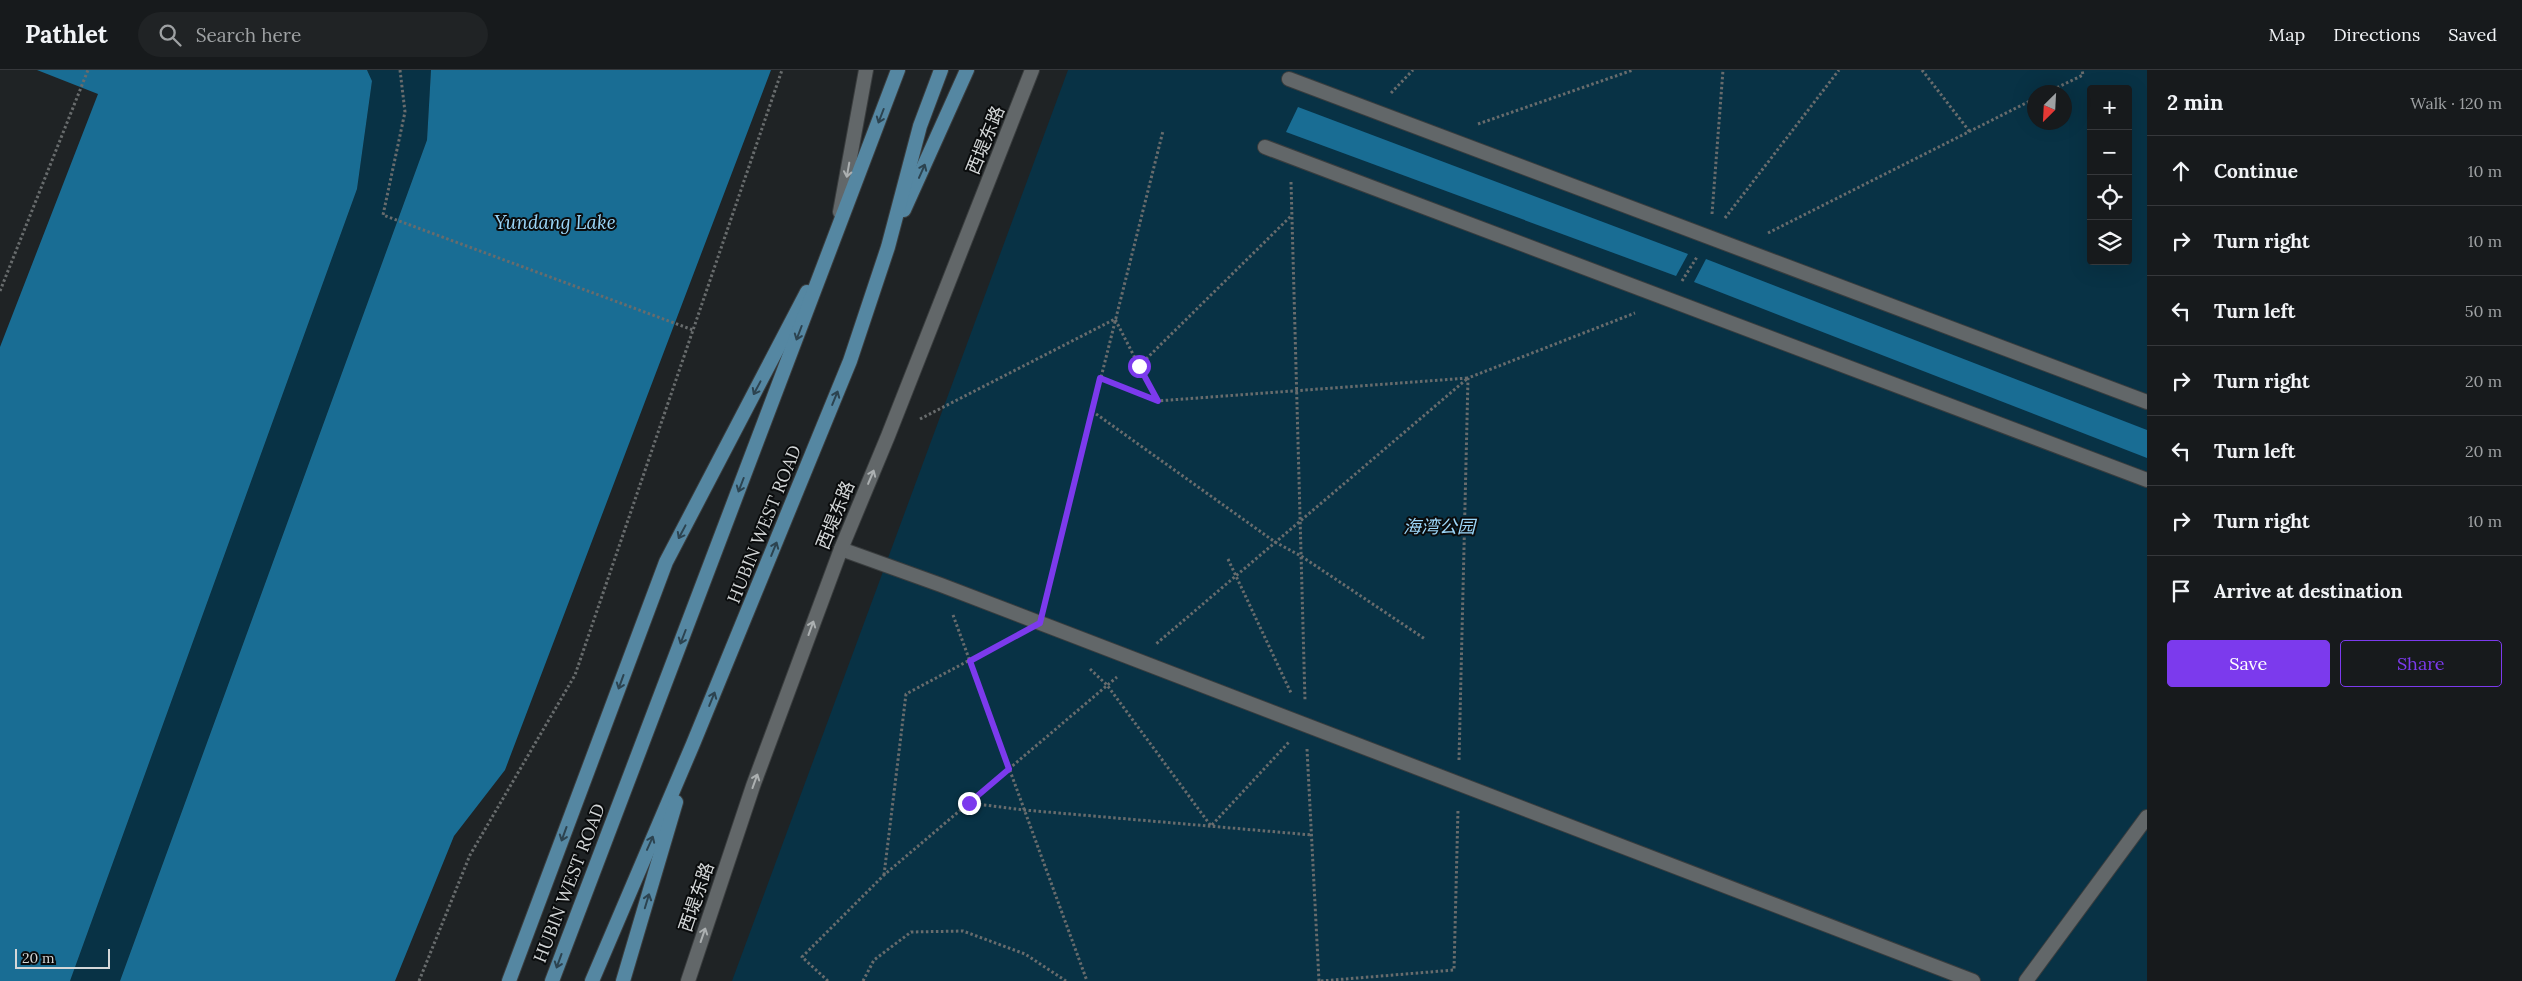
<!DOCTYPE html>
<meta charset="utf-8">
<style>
:root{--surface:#171a1c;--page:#202325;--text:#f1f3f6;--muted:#9ea1a3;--line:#36383b;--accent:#7c3aed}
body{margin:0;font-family:Lora,"Noto Sans SC",serif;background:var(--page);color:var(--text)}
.controls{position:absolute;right:15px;top:15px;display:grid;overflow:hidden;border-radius:5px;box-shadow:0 5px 20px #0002}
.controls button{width:45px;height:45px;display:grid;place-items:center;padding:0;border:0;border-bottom:1px solid var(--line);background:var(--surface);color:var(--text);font:25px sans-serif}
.compass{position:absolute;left:2027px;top:15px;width:45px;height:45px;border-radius:50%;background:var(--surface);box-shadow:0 5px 20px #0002;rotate:204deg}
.scale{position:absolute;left:15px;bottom:12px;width:95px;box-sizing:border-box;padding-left:5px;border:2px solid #d4d7d8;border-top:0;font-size:14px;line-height:18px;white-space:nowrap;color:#d4d7d8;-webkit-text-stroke:4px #0a0c0d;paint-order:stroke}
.stop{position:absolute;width:15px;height:15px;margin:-11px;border:4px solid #7c3aed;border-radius:50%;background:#fff}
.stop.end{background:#7c3aed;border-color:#fff;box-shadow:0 1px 5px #0008}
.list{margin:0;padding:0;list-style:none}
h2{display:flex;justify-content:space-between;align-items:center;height:65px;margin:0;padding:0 20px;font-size:21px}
h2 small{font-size:16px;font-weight:400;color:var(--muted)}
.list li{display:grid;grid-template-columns:32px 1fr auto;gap:15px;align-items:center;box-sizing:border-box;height:70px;padding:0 20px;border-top:1px solid var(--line)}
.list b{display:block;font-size:19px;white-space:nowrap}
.list em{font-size:16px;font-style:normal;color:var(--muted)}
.actions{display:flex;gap:10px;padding:15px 20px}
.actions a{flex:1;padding:11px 0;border:1px solid var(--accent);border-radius:5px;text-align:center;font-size:18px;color:var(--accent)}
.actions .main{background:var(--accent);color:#fff}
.icon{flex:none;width:28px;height:28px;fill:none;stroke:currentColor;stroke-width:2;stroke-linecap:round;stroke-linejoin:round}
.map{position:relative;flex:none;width:2147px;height:911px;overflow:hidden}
header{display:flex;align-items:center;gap:30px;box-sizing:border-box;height:70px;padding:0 25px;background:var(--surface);border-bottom:1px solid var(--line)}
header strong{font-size:24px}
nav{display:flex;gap:28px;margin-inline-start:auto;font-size:18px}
.search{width:350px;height:45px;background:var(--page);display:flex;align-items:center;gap:12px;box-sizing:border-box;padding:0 18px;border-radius:28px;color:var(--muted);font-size:19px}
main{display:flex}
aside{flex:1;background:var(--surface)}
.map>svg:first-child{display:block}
.green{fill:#083245;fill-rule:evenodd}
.water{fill:#196d94}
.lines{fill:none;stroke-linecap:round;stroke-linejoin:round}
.pedestrian-casing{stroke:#3a3d3e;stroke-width:16}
.secondary-casing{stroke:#3a3d3e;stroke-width:16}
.primary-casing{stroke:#3a3d3e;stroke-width:16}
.path{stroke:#686c6d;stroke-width:3;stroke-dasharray:2.5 2.5;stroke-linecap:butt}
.pedestrian{stroke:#626769;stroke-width:14}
.secondary{stroke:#626769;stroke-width:14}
.primary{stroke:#5587a2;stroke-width:14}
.oneway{stroke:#2c4350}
.oneway2{stroke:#acb0b1}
.route{stroke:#7c3aed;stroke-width:6}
.labels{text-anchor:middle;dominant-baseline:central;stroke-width:4;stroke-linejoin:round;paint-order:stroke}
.street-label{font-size:18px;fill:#d4d7d8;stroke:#0a0c0d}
.park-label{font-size:18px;font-style:italic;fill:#9dd7f9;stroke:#0a0c0d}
.water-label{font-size:19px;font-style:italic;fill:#9cd6f8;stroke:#0a0c0d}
</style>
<header>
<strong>Pathlet</strong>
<div class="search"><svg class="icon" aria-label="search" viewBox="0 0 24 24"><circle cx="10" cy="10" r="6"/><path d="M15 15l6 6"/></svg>Search here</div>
<nav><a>Map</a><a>Directions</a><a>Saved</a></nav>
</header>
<main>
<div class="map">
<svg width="2147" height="911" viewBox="0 0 2147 911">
<rect width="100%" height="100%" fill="#1f2325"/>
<!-- green -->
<g class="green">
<polygon points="367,0 431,0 427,70 120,911 70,911 357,119 372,11"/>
<path d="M1068 0H2147V911H732ZM2091 19H2128V191H2091ZM2034 22H2064V52H2034Z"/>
</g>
<!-- water -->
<g class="water">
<polygon points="37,0 367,0 372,11 357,119 70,911 0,911 0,277 98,24"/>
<polygon points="431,0 771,0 505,700 454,766 395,911 120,911 427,70"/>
<polygon points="1298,37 1688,184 1676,206 1286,62"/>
<polygon points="1706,189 2147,360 2147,388 1694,212"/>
</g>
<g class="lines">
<!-- pedestrian casing -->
<g class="pedestrian-casing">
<g id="pedestrian">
<polyline points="1289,9 2147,332"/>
<polyline points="1265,77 2147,410"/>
<polyline points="841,479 941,515 1973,911"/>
<polyline points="2026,911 2147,747"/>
</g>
</g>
<!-- secondary casing -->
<g class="secondary-casing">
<g id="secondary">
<polyline points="840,142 866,0"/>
<polyline points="688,911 753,716 841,479 888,366 1032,0"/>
</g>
</g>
<!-- primary casing -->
<g class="primary-casing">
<g id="primary">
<polyline points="904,140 967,0"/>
<polyline points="509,911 666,492 807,222"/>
<polyline points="552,911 898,0"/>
<polyline points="592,911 693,674 850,291 888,177 920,56 941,0"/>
<polyline points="623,911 676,732"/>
</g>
</g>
<!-- path -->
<g class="path">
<polyline points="400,0 405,42 383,145 693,260"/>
<polyline points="1922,0 1970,62"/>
<polyline points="2048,22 2083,5 2082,0"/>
<polyline points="1391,23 1413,0"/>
<polyline points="1478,54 1633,0"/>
<polyline points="1291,112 1305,631"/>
<polyline points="1712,144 1723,0"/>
<polyline points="1725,148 1839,0"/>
<polyline points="1768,163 2034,29"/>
<polyline points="1682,211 1697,187"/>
<polyline points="0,221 88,0"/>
<polyline points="1139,296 1291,146"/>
<polyline points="1100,308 1157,331"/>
<polyline points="1092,341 1275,472 1301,486 1425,569"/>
<polyline points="920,349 1115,249 1157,331 1468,308 1156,574"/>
<polyline points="1228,489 1291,623"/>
<polyline points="1045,530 1163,61"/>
<polyline points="953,545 1087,911"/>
<polyline points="1090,599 1107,615 1211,756 1289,672"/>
<polyline points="1307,679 1319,911"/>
<polyline points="1459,690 1468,308 1635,243"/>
<polyline points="969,733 1024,740 1312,765"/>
<polyline points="884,805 906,624 1013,567"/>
<polyline points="419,911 470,785 575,605 782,0"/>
<polyline points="828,911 802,887 884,805 1117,607"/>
<polyline points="863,911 874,890 911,862 963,861 1025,884 1066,911"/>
<polyline points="1321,911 1454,900 1458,739"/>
</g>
<!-- pedestrian -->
<use href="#pedestrian" class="pedestrian"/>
<!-- secondary -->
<use href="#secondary" class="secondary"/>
<!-- primary -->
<use href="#primary" class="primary"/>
</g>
<!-- one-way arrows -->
<defs><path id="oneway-shaft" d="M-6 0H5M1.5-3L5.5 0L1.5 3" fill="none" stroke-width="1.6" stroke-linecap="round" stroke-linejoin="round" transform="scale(1.25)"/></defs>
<g class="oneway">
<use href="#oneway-shaft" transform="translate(881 46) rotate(111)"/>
<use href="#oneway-shaft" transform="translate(922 101) rotate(-66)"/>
<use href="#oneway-shaft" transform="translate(799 263) rotate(111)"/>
<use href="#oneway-shaft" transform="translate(757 318) rotate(118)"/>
<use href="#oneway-shaft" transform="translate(835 328) rotate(-68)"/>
<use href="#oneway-shaft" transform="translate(741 415) rotate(111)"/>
<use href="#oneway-shaft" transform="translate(682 462) rotate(118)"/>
<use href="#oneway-shaft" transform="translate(774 479) rotate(-68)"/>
<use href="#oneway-shaft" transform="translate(683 567) rotate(111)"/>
<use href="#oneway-shaft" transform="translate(621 612) rotate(110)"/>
<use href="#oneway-shaft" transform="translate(712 629) rotate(-68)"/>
<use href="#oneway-shaft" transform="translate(564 764) rotate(110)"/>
<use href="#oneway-shaft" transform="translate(650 773) rotate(-66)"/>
<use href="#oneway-shaft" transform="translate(647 831) rotate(-73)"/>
<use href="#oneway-shaft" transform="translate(559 891) rotate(110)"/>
</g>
<g class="oneway2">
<use href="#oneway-shaft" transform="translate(848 100) rotate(100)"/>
<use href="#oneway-shaft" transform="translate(871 407) rotate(-67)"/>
<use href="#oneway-shaft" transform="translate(811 558) rotate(-70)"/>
<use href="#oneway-shaft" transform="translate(755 711) rotate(-70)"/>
<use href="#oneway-shaft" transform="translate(703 865) rotate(-71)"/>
</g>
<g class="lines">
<!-- route -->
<polyline class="route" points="969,733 1009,699 970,591 1040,553 1100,308 1158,331 1139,296"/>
</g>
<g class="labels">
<!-- street labels -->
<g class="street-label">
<text transform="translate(985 70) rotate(-68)">西堤东路</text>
<text transform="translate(835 445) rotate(-68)">西堤东路</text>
<text transform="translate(764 454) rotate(-68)">HUBIN WEST ROAD</text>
<text transform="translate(569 813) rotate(-69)">HUBIN WEST ROAD</text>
<text transform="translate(696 827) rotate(-71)">西堤东路</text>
</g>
<!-- park labels -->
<g class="park-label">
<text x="1439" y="456">海湾公园</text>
</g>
<!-- water labels -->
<g class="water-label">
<text x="555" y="152">Yundang Lake</text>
</g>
</g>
</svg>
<div class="controls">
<button>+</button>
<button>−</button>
<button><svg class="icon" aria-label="locate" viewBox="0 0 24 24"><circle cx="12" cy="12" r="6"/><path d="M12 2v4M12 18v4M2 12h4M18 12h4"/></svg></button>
<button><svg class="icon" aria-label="layers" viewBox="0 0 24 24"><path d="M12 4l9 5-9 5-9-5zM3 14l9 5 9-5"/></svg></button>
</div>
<svg class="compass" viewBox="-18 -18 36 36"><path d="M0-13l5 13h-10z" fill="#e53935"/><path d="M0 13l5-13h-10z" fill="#9ea1a3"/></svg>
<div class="scale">20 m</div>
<div class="stop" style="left:1139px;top:296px"></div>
<div class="stop end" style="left:969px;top:733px"></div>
</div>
<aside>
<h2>2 min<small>Walk · 120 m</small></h2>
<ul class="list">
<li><svg class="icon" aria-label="ahead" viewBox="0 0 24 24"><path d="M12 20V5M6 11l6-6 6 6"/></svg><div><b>Continue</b></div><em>10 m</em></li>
<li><svg class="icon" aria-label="right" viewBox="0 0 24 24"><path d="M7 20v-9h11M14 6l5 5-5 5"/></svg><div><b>Turn right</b></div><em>10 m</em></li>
<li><svg class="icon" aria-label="left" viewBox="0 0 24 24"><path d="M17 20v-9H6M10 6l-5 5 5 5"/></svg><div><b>Turn left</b></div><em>50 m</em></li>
<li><svg class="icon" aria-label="right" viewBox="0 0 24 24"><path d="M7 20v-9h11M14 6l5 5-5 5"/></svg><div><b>Turn right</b></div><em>20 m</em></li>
<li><svg class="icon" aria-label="left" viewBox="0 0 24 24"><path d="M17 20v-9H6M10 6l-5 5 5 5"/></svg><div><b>Turn left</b></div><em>20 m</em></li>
<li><svg class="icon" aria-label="right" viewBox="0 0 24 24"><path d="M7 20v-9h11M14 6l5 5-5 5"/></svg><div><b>Turn right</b></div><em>10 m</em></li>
<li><svg class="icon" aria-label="arrive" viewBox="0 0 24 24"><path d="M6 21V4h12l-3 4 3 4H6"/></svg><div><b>Arrive at destination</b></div></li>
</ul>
<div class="actions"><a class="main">Save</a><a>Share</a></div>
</aside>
</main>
